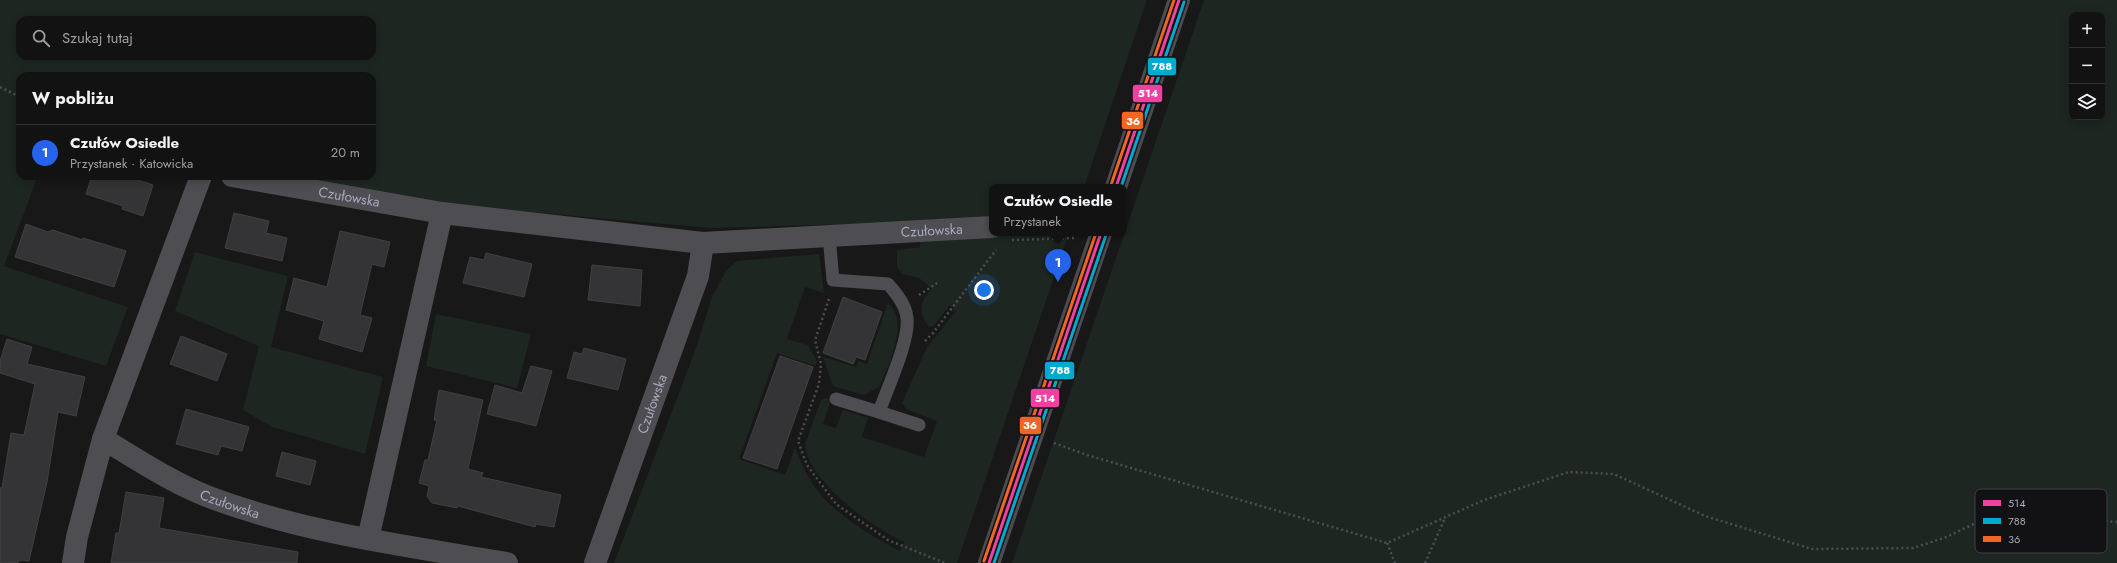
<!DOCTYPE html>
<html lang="pl">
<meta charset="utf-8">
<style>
:root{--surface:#121212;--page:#1f2020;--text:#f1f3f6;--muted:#9c9e9f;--line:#313232;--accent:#2563eb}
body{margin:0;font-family:Jost,sans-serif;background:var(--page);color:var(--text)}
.controls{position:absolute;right:12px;top:12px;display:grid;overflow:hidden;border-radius:8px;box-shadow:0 2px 10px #0003}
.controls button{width:36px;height:36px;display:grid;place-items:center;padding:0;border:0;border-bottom:1px solid var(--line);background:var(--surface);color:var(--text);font:20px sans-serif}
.you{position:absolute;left:984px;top:290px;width:14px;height:14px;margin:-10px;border:3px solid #fff;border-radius:50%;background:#1a73e8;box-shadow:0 0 0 6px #1a73e833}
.badge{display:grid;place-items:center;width:26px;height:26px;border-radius:50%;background:var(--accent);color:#fff;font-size:13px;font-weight:700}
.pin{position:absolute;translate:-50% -33px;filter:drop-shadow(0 1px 2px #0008)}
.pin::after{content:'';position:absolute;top:21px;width:14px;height:12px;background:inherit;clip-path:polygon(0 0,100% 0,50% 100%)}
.popup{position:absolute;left:989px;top:184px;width:138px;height:52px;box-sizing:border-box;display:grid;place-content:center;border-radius:8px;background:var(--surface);filter:drop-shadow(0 1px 3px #0005);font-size:13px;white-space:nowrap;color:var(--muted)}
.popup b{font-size:15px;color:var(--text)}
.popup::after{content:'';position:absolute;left:50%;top:100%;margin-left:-8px;border:8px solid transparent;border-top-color:var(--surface)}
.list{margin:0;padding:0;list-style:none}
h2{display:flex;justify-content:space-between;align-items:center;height:52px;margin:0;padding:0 16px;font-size:17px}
h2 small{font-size:13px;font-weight:400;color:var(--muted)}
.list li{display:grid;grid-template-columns:26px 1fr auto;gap:12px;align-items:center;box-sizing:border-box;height:56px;padding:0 16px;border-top:1px solid var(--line)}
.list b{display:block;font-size:15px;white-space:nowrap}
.list p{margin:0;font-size:13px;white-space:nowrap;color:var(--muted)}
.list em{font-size:13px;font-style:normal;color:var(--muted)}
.icon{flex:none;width:22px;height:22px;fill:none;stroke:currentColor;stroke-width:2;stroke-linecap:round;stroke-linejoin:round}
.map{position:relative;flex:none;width:2117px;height:563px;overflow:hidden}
.search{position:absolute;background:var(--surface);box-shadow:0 2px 10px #0003;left:16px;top:16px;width:360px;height:44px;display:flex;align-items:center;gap:10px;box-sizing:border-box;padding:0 14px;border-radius:12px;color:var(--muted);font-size:15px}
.panel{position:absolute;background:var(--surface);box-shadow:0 2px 10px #0003;left:16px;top:72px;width:360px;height:108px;border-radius:12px}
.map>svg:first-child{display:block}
.green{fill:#1d2620;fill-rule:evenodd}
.building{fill:#343436;stroke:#404044}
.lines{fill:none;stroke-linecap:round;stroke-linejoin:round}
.path{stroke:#4d4e54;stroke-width:2.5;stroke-dasharray:2 3;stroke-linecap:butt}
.service{stroke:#4d4d52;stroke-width:13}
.minor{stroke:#4d4d52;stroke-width:22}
.secondary{stroke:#4b4c50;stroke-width:22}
.bus-1-casing{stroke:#121214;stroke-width:6}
.bus-2-casing{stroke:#121214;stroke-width:6}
.bus-3-casing{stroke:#121214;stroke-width:6}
.bus-1{stroke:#f240a1;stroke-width:3}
.bus-2{stroke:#00a9ce;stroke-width:3}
.bus-3{stroke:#f26522;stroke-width:3}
.labels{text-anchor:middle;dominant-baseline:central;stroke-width:3.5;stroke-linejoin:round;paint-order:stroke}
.street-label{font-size:14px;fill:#a7a9ba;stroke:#121214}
.key{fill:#121214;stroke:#3f3f46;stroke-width:1}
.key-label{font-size:11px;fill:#a7a9ba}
.line-badge{stroke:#121214;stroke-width:1.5}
.badge-label{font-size:11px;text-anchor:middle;font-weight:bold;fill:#fff}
</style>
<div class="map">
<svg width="2117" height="563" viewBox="0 0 2117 563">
<rect width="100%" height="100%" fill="#181818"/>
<!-- green -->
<g class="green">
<path d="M0 0H1147L1084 187H992V233H1069L957 563H614L695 351 712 297 726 271 737 261 819 254 824 293 805 287 787 339 808 345 817 361 815 366 777 353 739 459 785 475 795 448C801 460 806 475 814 486 829 510 875 539 900 551L904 542C872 527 808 482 805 444L821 400 825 398 831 400 823 424 836 428 843 410 868 418 862 437 924 457 937 421 906 409 902 403 927 347 956 311 950 305 934 326 929 327C917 312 920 300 932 289L919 278 902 274 897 267V250L920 247 921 222 710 228 442 204 295 176H372V76H20V176H38L4 266 128 307 106 366 0 334ZM20 20H372V56H20Z"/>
<path d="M1204 0H2117V563H1012ZM2072 15H2102V117H2072Z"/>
<polygon points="195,252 288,276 271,347 383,377 365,454 272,427 243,410 259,346 175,311"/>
<path d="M888 303C910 321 889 365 879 387L864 395 833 386 823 357 856 367 858 361 867 364Z"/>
<polygon points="436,314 531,334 517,388 426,366"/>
</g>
<!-- building -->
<g class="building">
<polygon points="92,176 126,176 153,185 143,216 122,209 123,206 86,194"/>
<polygon points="234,213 269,221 266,233 287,238 282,261 225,248"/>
<polygon points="26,224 48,232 53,230 83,240 83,238 126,251 114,287 15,257"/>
<polygon points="340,231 390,242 384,267 372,264 360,315 372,318 362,352 319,339 324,321 286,310 294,278 327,287"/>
<polygon points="486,253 532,264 524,297 463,283 470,257 484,260"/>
<polygon points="592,265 642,270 640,306 588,300"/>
<polygon points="843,297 882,312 865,360 856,357 853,364 823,353"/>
<polygon points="181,336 227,354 217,381 170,364"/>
<polygon points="7,339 32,347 27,364 85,377 76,416 58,412 47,482 29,561 22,560 18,561 18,563 0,563 0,488 2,488 11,433 24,435 35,384 0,373 0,361"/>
<polygon points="584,348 626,359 618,390 567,378 574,352 582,354"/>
<polygon points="780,356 813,367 777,469 743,458"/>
<polygon points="531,366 552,371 536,426 487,414 495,385 522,393"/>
<polygon points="439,390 483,400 468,469 483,473 481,477 561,495 554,527 536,524 535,527 458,506 457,508 432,503 427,496 429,486 419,483 425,460 428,460 437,420 434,420"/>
<polygon points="186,409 249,427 242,451 221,446 218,455 176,444"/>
<polygon points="282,452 316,461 310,485 276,476"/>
<polygon points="126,492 164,498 159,528 298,552 297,563 111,563 116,533 119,533"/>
</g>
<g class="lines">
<!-- path -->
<g class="path">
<polyline points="0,87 20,97"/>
<polyline points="1012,240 1075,238"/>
<polyline points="919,295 937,283"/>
<polyline points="829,299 815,340 821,364 819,384 798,441 807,465 836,504 888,540 945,563"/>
<polyline points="925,341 933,333 996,250"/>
<polyline points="1054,443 1087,455 1387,543 1484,500 1569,472 1614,474 1705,516 1812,549 1913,548 1944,538 1978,522 2016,515 2117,522"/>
<polyline points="1387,543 1395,563"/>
<polyline points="1425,563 1445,518"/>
</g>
<!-- service -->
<g class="service">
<path d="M829 236 833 280 888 284C896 293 906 305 907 318 910 340 887 389 879 412L919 425"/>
<polyline points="836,399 879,412"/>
</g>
<!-- minor -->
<g class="minor">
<path id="s1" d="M232 176 442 213 703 243 992 227"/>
<path id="s2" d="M103 439C137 459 172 483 209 497 304 533 407 546 507 563"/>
<polyline points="368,539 442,213"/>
<polyline points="73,563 77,537 103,439 201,176"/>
<path id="s3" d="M595 563 698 276 703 243"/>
</g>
<!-- secondary -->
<g class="secondary">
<polyline points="1116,187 1179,0"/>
<polyline points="989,563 1101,233"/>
</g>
<!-- bus-1 casing -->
<g class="bus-1-casing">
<g id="bus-1">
<polyline points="1116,187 1179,0"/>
<polyline points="989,563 1101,233"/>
</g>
</g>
<!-- bus-2 casing -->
<g class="bus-2-casing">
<g id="bus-2">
<polyline points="1121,187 1184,2"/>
<polyline points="994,563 1106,235"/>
</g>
</g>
<!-- bus-3 casing -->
<g class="bus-3-casing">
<g id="bus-3">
<polyline points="1111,185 1174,0"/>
<polyline points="984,561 1096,233"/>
</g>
</g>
<!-- bus-1 -->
<use href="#bus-1" class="bus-1"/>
<!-- bus-2 -->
<use href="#bus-2" class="bus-2"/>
<!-- bus-3 -->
<use href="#bus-3" class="bus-3"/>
</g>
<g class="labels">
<!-- street labels -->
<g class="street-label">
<text stroke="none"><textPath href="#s1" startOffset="119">Czułowska</textPath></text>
<text stroke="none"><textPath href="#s1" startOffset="705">Czułowska</textPath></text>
<text stroke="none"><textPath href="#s3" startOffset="169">Czułowska</textPath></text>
<text stroke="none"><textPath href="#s2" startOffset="143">Czułowska</textPath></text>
</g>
</g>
<!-- legend -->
<rect x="1975" y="489" width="132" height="64" rx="6" class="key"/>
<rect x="1983" y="500" width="18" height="6" fill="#f240a1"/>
<rect x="1983" y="518" width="18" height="6" fill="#00a9ce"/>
<rect x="1983" y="536" width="18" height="6" fill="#f26522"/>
<g class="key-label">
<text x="2008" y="507">514</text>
<text x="2008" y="525">788</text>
<text x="2008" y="543">36</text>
</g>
<g class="line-badge">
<rect x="1147" y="57" width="30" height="19" rx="4" fill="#00a9ce"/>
<rect x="1132" y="84" width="31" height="19" rx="4" fill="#f240a1"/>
<rect x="1121" y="111" width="23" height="19" rx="4" fill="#f26522"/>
<rect x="1044" y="361" width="31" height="19" rx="4" fill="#00a9ce"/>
<rect x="1030" y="388" width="30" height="20" rx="4" fill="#f240a1"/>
<rect x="1019" y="416" width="23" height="19" rx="4" fill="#f26522"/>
</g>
<g class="badge-label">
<text x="1162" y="70">788</text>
<text x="1148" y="97">514</text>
<text x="1133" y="125">36</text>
<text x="1060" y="374">788</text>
<text x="1045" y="402">514</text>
<text x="1030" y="429">36</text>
</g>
</svg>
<div class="controls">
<button>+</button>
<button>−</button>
<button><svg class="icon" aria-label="layers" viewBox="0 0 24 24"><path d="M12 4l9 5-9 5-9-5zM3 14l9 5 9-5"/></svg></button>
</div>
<div class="you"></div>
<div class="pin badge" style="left:1058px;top:282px">1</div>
<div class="popup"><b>Czułów Osiedle</b>Przystanek</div>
<div class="search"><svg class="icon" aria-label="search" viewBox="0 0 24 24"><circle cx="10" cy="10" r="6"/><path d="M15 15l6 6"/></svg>Szukaj tutaj</div>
<section class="panel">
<h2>W pobliżu<small></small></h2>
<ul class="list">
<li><span class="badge">1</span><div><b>Czułów Osiedle</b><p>Przystanek · Katowicka</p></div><em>20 m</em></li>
</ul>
</section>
</div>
